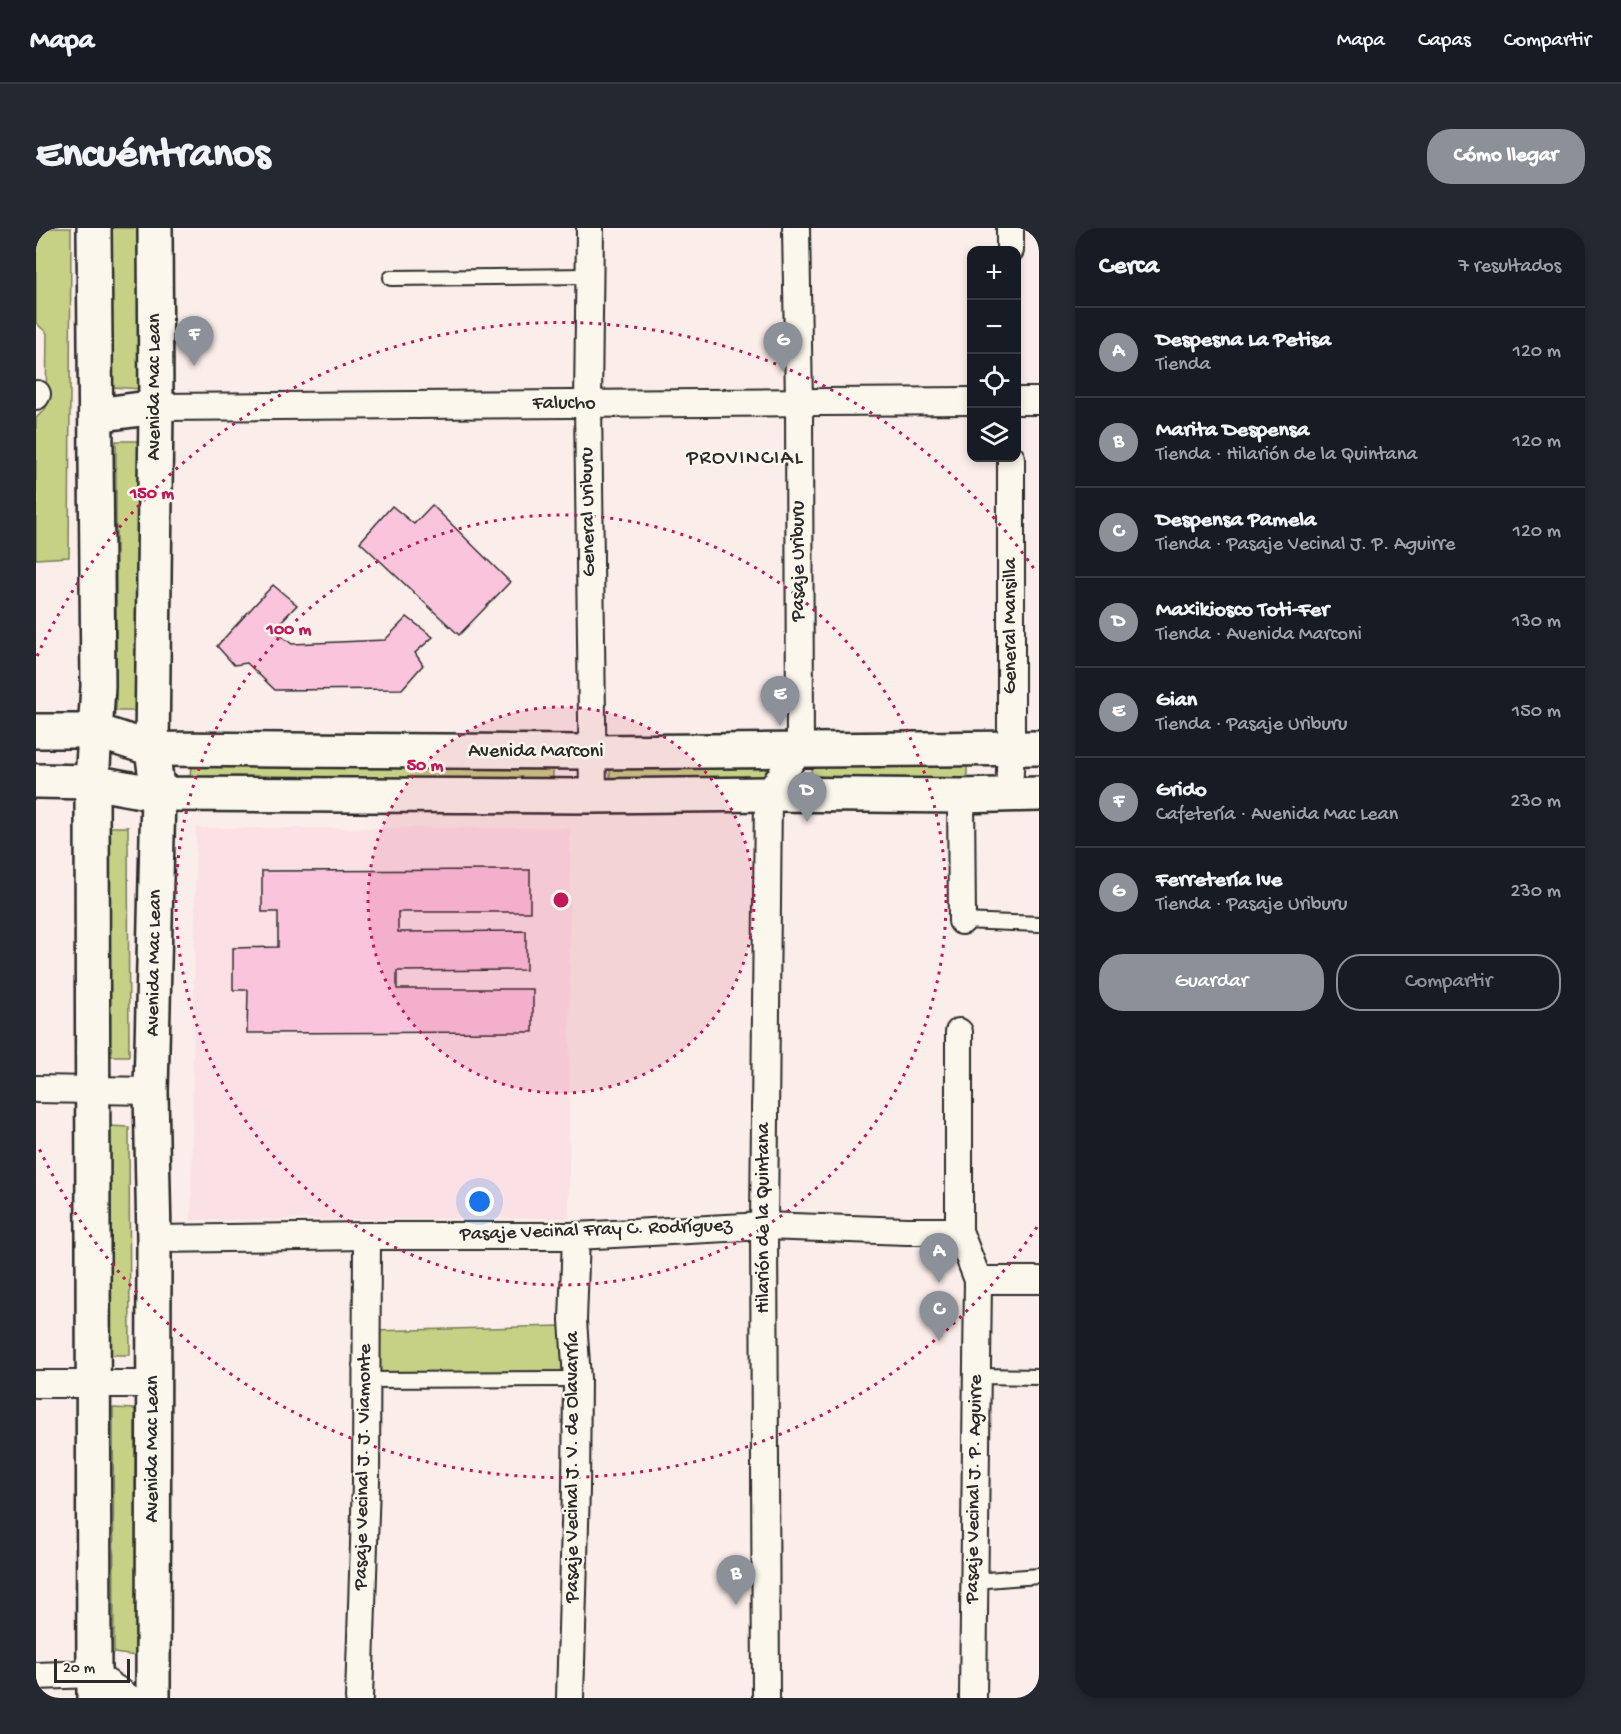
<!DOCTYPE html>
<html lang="es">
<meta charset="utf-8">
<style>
:root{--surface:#171b24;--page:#242831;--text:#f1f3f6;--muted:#9ea1a6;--line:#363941;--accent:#8c9099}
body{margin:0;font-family:"Gochi Hand",sans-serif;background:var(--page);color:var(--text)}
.controls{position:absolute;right:18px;top:18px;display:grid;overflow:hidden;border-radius:12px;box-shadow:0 3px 9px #0003}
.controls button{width:54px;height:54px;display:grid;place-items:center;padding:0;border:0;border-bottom:2px solid var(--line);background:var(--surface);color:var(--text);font:30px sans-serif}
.scale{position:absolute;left:18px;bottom:15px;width:76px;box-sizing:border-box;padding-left:6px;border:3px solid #2b2b2b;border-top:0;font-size:16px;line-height:21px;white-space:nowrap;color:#2b2b2b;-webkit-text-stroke:4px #fbf7ec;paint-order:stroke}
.you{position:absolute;left:444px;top:974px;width:21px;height:21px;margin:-15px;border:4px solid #fff;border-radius:50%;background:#1a73e8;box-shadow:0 0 0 9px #1a73e833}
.badge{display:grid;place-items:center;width:39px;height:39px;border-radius:50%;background:var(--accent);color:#fff;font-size:20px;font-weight:700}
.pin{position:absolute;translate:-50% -50px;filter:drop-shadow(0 2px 3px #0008)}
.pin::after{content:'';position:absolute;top:32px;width:21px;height:18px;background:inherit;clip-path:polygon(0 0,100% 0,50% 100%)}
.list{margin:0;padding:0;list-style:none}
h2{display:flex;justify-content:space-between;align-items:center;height:78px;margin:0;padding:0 24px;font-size:26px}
h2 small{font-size:20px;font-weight:400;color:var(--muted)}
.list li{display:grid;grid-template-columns:39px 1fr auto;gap:18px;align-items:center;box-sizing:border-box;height:90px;padding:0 24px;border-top:2px solid var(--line)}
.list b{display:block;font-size:22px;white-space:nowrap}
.list p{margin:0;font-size:20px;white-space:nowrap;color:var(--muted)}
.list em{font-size:20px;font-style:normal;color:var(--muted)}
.actions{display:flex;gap:12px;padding:18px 24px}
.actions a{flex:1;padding:14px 0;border:2px solid var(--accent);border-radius:24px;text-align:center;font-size:21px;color:var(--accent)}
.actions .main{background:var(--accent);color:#fff}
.icon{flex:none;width:33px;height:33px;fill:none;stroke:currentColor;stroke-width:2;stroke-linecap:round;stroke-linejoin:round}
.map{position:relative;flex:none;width:1003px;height:1470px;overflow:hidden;border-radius:24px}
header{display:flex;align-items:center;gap:36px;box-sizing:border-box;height:84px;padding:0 30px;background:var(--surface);border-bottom:2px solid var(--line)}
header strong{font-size:28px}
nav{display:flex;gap:33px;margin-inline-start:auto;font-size:21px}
.intro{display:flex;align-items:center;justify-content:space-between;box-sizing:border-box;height:144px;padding:0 36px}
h1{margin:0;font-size:42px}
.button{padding:15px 27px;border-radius:24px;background:var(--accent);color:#fff;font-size:21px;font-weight:700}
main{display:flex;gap:36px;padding:0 36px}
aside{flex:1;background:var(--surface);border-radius:24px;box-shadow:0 3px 9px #0003}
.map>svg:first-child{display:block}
.built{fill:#fbe1e5}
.green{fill:#c6d185;stroke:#787e58;stroke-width:1.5}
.building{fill:#fbc4dd;stroke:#2b2b2b;stroke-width:1.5}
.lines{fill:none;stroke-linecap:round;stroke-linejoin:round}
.service-casing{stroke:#2b2b2b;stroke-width:18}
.minor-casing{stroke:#2b2b2b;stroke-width:30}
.secondary-casing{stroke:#2b2b2b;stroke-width:38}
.service{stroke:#fbf7ec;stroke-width:14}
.minor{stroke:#fbf7ec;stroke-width:26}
.secondary{stroke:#fbf7ec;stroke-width:33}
.ring{fill:none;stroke:#c2185b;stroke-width:3;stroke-dasharray:3 6}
.labels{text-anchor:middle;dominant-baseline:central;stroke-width:5;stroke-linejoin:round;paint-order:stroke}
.street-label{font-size:20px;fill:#2b2b2b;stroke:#fbf7ec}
.neighbourhood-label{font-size:21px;letter-spacing:1.5px;fill:#2b2b2b;stroke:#fbf7ec}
.centre{fill:#c2185b;stroke:#fbf7ec;stroke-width:3}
.ring-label{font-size:18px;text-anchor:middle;font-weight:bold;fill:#c2185b;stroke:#fbf7ec;stroke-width:5;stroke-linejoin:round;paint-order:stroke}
</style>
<header>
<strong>Mapa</strong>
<nav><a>Mapa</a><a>Capas</a><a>Compartir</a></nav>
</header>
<div class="intro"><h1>Encuéntranos</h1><a class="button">Cómo llegar</a></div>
<main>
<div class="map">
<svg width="1003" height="1470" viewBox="0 0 1003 1470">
<rect width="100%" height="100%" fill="#fbede9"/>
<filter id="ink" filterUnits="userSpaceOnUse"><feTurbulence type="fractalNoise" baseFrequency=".0167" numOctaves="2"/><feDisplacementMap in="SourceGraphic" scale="12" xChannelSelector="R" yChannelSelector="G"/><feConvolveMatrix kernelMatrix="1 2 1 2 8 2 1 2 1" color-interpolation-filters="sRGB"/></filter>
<g filter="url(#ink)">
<!-- built -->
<polygon class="built" points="160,600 534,600 533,990 155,992"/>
<!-- green -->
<g class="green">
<polygon points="0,0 35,0 33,329 0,331 0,190 10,180 11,105 0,95"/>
<polygon points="76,0 103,0 105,161 76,159"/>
<polygon points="80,213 104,213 101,483 80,483"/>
<polygon points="155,536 517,539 517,556 154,552"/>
<polygon points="931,536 931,553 775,554 775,538"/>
<polygon points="730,539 730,556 574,557 574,540"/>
<polygon points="72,599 92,599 93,828 72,828"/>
<polygon points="72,898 93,899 94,1127 73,1127"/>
<polygon points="526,1098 527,1146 336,1151 336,1103"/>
<polygon points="77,1180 99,1181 100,1428 78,1425"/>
</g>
<!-- building -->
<g class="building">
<polygon points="396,277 474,354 423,407 324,314 356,278 378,296"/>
<polygon points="237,357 261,377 237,402 256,416 349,412 371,389 397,409 379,425 387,437 366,461 239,462 211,435 198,437 181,418"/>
<polygon points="494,642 494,684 362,684 362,704 490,703 490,742 361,743 361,761 497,761 497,804 211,805 212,762 197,762 197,720 242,719 242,684 226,684 226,643"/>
</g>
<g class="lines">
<!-- service casing -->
<g class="service-casing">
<g id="service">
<polyline points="355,50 554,48"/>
<polyline points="926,693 1003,696"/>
<polyline points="940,1148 1003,1149"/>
<polyline points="330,1152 541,1151"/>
<polyline points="938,1353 1003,1348"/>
</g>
</g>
<!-- minor casing -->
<g class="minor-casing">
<g id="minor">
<polyline points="554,0 552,176 557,568"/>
<polyline points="974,0 974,22"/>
<polyline points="0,168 1,166"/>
<polyline points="981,173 1003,173"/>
<polyline points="120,179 936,173"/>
<polyline points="973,566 975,519 975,230"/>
<polyline points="925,568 926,693"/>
<polyline points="0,861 115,863"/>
<polyline points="923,1003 923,804"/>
<polyline points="118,1011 331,1008 540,1008 728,998 871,1003 923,1003 942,1052 1003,1052"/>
<polyline points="0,1156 117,1156"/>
<polyline points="0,1448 58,1446 93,1470"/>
<polyline points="323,1470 330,1254 331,1008"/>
<polyline points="534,1470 540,1261 541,1151 537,1092 540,1008"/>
<polyline points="730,1470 728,998 732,566 764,521 763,174 760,0"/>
<polyline points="937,1470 942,1052"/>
</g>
</g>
<!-- secondary casing -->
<g class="secondary-casing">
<g id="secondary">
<polyline points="60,187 120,179"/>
<polyline points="0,503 60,503 116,521 555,524 1003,520"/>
<polyline points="0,553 56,554 122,566 557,568 732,566 925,568 1003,566"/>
<polyline points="58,1470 56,554 62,458 58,0"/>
<polyline points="117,1470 118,1011 115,863 122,566 116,521 120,179 119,0"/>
</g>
</g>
<!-- service -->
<use href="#service" class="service"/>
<!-- minor -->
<use href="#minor" class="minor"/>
<!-- secondary -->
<use href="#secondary" class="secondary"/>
</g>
</g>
<!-- distance rings -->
<circle cx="525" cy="672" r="193" fill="#c2185b" fill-opacity=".12"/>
<g class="ring">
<circle cx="525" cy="672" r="193"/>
<circle cx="525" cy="672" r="385"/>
<path d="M1001 999A578 578 0 0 1 1 916M1 428A578 578 0 0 1 1001 345"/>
</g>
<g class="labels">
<!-- street labels -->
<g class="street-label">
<text transform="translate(119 159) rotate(-90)">Avenida Mac Lean</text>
<text x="528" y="176">Falucho</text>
<text transform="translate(553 284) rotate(-91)">General Uriburu</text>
<text transform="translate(763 333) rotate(-90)">Pasaje Uriburu</text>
<text transform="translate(975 398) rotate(-90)">General Mansilla</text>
<text x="500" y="524">Avenida Marconi</text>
<text transform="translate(119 735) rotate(-89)">Avenida Mac Lean</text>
<text transform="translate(728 990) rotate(-90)">Hilarión de la Quintana</text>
<text transform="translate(560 1003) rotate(-2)">Pasaje Vecinal Fray C. Rodríguez</text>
<text transform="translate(117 1221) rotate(-90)">Avenida Mac Lean</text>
<text transform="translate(328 1239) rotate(-89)">Pasaje Vecinal J. J. Viamonte</text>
<text transform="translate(537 1239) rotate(-90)">Pasaje Vecinal J. V. de Olavarría</text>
<text transform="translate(939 1261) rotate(-89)">Pasaje Vecinal J. P. Aguirre</text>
</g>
<!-- neighbourhood labels -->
<g class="neighbourhood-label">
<text x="709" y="231">PROVINCIAL</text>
</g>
</g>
<circle cx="525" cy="672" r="9" class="centre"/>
<g class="ring-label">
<text x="116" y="270">150 m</text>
<text x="253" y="406">100 m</text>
<text x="389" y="542">50 m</text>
</g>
</svg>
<div class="controls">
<button>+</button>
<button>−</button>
<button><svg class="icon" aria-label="locate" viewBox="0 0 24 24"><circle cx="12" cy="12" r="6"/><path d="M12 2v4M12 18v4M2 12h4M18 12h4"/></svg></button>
<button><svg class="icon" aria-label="layers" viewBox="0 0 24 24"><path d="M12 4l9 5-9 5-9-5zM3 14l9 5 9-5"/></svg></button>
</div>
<div class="scale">20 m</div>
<div class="you"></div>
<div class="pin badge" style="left:903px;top:1055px">A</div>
<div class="pin badge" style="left:700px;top:1377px">B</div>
<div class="pin badge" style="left:903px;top:1113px">C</div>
<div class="pin badge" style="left:771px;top:594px">D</div>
<div class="pin badge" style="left:744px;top:498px">E</div>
<div class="pin badge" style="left:158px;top:138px">F</div>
<div class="pin badge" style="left:747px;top:144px">G</div>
</div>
<aside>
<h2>Cerca<small>7 resultados</small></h2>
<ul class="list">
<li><span class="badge">A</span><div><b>Despesna La Petisa</b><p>Tienda</p></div><em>120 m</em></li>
<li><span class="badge">B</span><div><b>Marita Despensa</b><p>Tienda · Hilarión de la Quintana</p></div><em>120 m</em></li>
<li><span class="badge">C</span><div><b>Despensa Pamela</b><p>Tienda · Pasaje Vecinal J. P. Aguirre</p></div><em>120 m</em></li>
<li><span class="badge">D</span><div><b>Maxikiosco Toti-Fer</b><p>Tienda · Avenida Marconi</p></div><em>130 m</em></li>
<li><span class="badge">E</span><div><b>Gian</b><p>Tienda · Pasaje Uriburu</p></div><em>150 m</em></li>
<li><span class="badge">F</span><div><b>Grido</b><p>Cafetería · Avenida Mac Lean</p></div><em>230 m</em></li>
<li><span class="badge">G</span><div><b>Ferretería Ive</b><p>Tienda · Pasaje Uriburu</p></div><em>230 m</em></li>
</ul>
<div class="actions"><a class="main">Guardar</a><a>Compartir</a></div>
</aside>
</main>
